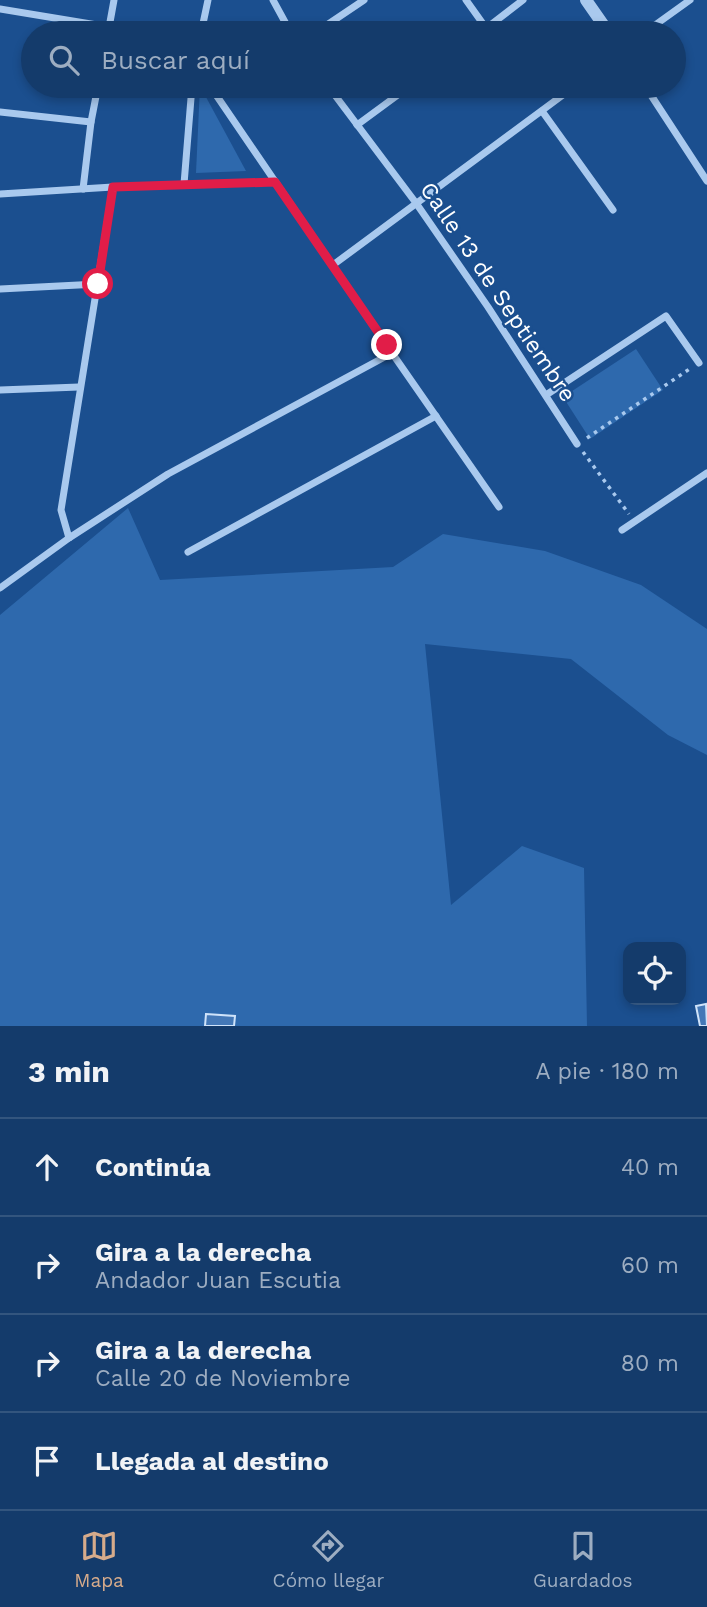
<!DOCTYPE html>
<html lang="es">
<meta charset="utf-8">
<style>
:root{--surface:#143b6b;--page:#214673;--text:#f1f3f6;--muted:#9dadc1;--line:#33557e;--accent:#d6ab8b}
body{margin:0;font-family:"Work Sans",sans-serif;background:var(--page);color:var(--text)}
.controls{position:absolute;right:21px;bottom:21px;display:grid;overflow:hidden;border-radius:14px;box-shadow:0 4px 10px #0003}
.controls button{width:63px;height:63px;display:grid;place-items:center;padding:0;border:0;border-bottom:2px solid var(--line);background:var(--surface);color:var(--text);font:35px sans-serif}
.stop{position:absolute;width:21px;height:21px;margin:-16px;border:5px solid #e11d48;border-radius:50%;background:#fff}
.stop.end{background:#e11d48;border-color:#fff;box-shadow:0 2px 7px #0008}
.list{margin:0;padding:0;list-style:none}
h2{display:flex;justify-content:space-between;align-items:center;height:91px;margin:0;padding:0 28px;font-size:30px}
h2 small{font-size:23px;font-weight:400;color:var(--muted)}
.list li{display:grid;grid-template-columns:46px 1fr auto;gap:21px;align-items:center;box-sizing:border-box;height:98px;padding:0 28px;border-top:2px solid var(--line)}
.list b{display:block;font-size:26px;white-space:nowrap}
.list p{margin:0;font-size:23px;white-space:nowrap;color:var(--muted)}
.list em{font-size:23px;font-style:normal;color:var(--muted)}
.icon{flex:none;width:38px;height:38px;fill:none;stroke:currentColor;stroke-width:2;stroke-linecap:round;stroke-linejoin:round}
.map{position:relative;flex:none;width:707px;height:1026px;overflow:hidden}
.search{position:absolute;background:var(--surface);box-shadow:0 4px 10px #0003;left:21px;right:21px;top:21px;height:77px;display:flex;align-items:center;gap:18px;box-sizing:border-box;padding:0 24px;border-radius:38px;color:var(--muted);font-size:26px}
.sheet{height:483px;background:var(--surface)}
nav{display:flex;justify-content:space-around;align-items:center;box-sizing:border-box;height:98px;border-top:2px solid var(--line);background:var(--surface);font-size:19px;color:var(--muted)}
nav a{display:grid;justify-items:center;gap:4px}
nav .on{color:var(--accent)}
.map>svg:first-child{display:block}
.green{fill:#2e69ad}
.building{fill:#4478b7;stroke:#cfe3fa;stroke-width:2}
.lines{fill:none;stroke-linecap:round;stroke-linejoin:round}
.path{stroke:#a9c9ee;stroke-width:3.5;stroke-dasharray:3.5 5;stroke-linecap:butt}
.minor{stroke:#a9c9ee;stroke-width:7}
.tertiary{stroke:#a9c9ee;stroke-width:12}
.route{stroke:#e11d48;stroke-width:9}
.labels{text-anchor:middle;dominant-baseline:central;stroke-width:5;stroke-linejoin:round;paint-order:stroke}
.street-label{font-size:23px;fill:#fff;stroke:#1b4f8f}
</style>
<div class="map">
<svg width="707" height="1026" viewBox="0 0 707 1026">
<rect width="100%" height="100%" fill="#1b4f8f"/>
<!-- green -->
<g class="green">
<polygon points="200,86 246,171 196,173"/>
<polygon points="636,349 663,390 590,439 563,397"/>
<polygon points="128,508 160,580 393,567 443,534 545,551 641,585 707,629 707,755 668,735 571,659 425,644 451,905 522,846 584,868 587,1026 0,1026 0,615"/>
</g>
<!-- building -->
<g class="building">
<polygon points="706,1004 707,1026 700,1026 696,1006"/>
<polygon points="206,1014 235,1016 234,1026 205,1026"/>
</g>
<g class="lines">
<!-- path -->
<g class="path">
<polyline points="587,438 691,368"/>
<polyline points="583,452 629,514"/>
</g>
<!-- minor -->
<g class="minor">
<polyline points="273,0 291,33"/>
<polyline points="466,0 486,28"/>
<polyline points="0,9 109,27"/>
<polyline points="108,33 114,0"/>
<polyline points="201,33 208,0"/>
<polyline points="315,33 364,0"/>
<polyline points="480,33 523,0"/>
<polyline points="644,33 690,0"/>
<polyline points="210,86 392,353 499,507"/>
<polyline points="328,86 416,203 488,307 577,444"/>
<polyline points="645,86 707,181"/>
<polyline points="542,111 613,210"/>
<polyline points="0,112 91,122"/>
<polyline points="357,125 410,86"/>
<polyline points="184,184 192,86"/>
<polyline points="83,189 91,122 98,86"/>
<polyline points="0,194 113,187 275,182"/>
<polyline points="333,265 575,86"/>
<polyline points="0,289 98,284"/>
<polyline points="0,390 79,387"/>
<polyline points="546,395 666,316 699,363"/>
<polyline points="622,530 707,473"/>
<polyline points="69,538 61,510 113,187"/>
<polyline points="188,552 436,416"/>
<polyline points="0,588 69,538 168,474 392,353"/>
</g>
<!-- tertiary -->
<polyline class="tertiary" points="586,0 609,33"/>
</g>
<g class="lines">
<!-- route -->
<polyline class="route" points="98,284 113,187 275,182 387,345"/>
</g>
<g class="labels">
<!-- street labels -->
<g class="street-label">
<text transform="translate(498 292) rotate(56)">Calle 13 de Septiembre</text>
</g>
</g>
</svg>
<div class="controls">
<button><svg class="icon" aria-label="locate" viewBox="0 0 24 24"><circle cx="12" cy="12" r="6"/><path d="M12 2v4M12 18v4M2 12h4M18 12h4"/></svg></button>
</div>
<div class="stop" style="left:98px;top:284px"></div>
<div class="stop end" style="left:387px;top:345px"></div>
<div class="search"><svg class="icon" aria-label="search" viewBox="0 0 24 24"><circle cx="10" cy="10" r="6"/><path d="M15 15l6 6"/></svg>Buscar aquí</div>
</div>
<section class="sheet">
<h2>3 min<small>A pie · 180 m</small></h2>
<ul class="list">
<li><svg class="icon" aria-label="ahead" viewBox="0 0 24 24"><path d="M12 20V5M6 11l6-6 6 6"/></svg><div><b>Continúa</b></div><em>40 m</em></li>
<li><svg class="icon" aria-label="right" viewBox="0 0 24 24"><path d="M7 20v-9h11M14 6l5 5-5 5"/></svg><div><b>Gira a la derecha</b><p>Andador Juan Escutia</p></div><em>60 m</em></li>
<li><svg class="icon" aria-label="right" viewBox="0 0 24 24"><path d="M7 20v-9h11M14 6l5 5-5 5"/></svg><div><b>Gira a la derecha</b><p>Calle 20 de Noviembre</p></div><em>80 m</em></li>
<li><svg class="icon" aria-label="arrive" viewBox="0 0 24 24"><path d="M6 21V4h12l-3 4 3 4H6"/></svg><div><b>Llegada al destino</b></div></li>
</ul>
</section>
<nav>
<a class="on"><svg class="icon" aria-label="map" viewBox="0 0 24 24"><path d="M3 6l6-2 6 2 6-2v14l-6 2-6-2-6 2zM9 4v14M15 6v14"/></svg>Mapa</a>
<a><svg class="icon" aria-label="directions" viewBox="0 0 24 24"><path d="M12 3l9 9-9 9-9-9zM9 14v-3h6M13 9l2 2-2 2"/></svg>Cómo llegar</a>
<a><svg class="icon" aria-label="saved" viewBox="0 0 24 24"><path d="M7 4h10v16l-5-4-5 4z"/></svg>Guardados</a>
</nav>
